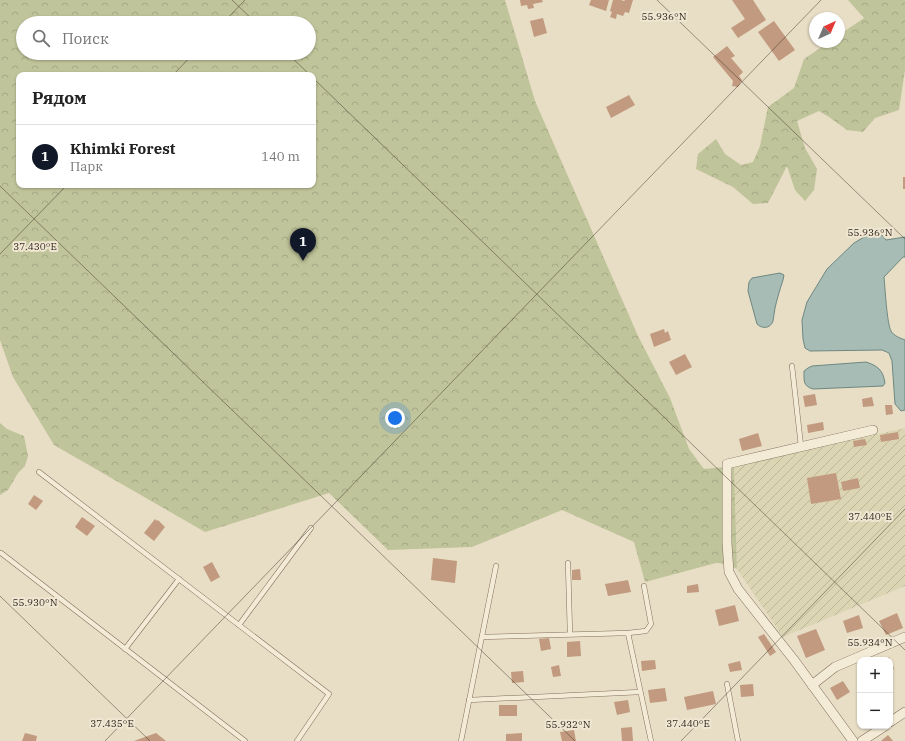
<!DOCTYPE html>
<html lang="ru">
<meta charset="utf-8">
<style>
:root{--surface:#fff;--page:#f6f6f6;--text:#222;--muted:#767676;--line:#e0e0e0;--accent:#111827}
body{margin:0;font-family:"IBM Plex Serif",serif;background:var(--page);color:var(--text)}
.controls{position:absolute;right:12px;bottom:12px;display:grid;overflow:hidden;border-radius:8px;box-shadow:0 1px 3px #0004}
.controls button{width:36px;height:36px;display:grid;place-items:center;padding:0;border:0;border-bottom:1px solid var(--line);background:var(--surface);color:var(--text);font:20px sans-serif}
.compass{position:absolute;left:809px;top:12px;width:36px;height:36px;border-radius:50%;background:var(--surface);box-shadow:0 1px 3px #0004;rotate:44deg}
.you{position:absolute;left:395px;top:418px;width:14px;height:14px;margin:-10px;border:3px solid #fff;border-radius:50%;background:#1a73e8;box-shadow:0 0 0 6px #1a73e833}
.badge{display:grid;place-items:center;width:26px;height:26px;border-radius:50%;background:var(--accent);color:#fff;font-size:13px;font-weight:700}
.pin{position:absolute;translate:-50% -33px;filter:drop-shadow(0 1px 2px #0008)}
.pin::after{content:'';position:absolute;top:21px;width:14px;height:12px;background:inherit;clip-path:polygon(0 0,100% 0,50% 100%)}
.list{margin:0;padding:0;list-style:none}
h2{display:flex;justify-content:space-between;align-items:center;height:52px;margin:0;padding:0 16px;font-size:17px}
h2 small{font-size:13px;font-weight:400;color:var(--muted)}
.list li{display:grid;grid-template-columns:26px 1fr auto;gap:12px;align-items:center;box-sizing:border-box;height:64px;padding:0 16px;border-top:1px solid var(--line)}
.list b{display:block;font-size:15px;white-space:nowrap}
.list p{margin:0;font-size:13px;white-space:nowrap;color:var(--muted)}
.list em{font-size:13px;font-style:normal;color:var(--muted)}
.icon{flex:none;width:22px;height:22px;fill:none;stroke:currentColor;stroke-width:2;stroke-linecap:round;stroke-linejoin:round}
.map{position:relative;flex:none;width:905px;height:741px;overflow:hidden}
.search{position:absolute;background:var(--surface);box-shadow:0 1px 3px #0004;left:16px;top:16px;width:300px;height:44px;display:flex;align-items:center;gap:10px;box-sizing:border-box;padding:0 14px;border-radius:22px;color:var(--muted);font-size:15px}
.panel{position:absolute;background:var(--surface);box-shadow:0 1px 3px #0004;left:16px;top:72px;width:300px;height:116px;border-radius:8px}
.map>svg:first-child{display:block}
.farmland{fill:url(#farmland-furrows)}
.forest{fill:url(#forest-crowns);fill-rule:evenodd}
.water{fill:#a6bcb5;stroke:#6e8881}
.building{fill:#c19a7f}
.lines{fill:none;stroke-linecap:round;stroke-linejoin:round}
.service-casing{stroke:#806f5d;stroke-width:5.5}
.minor-casing{stroke:#806f5d;stroke-width:10}
.service{stroke:#f4ebd7;stroke-width:4.5}
.minor{stroke:#f4ebd7;stroke-width:9}
.ticks{fill:none;stroke:#32281f;stroke-width:1;stroke-opacity:0.45}
.ticks-label{font-size:10px;text-anchor:middle;fill:#32281f;stroke:#f0e7d3;stroke-width:4;stroke-linejoin:round;paint-order:stroke}
</style>
<div class="map">
<svg width="905" height="741" viewBox="0 0 905 741">
<defs>
<pattern id="farmland-furrows" width="10" height="10" patternUnits="userSpaceOnUse"><rect width="10" height="10" fill="#dcd5b3"/><path d="M-1 1l2-2M0 10L10 0M9 11l2-2" fill="none" stroke="#bdb79a"/></pattern>
<pattern id="forest-crowns" width="20" height="18" patternUnits="userSpaceOnUse"><rect width="20" height="18" fill="#c0c49a"/><path d="M2 6a3 3 0 1 1 6 0M12 15a3 3 0 1 1 6 0" fill="none" stroke="#a5a884"/></pattern>
</defs>
<rect width="100%" height="100%" fill="#e8ddc5"/>
<!-- farmland -->
<polygon class="farmland" points="905,428 905,586 783,637 737,569 734,466"/>
<!-- forest -->
<g class="forest">
<path d="M0 0H505L535 101 638 336 670 398 689 449 704 469 734 466 737 569 728 564 716 563 645 582 634 542 562 510 472 547 388 550 329 493 205 532 54 445 13 377 0 340ZM23 23H309V53H23ZM19 75H313V185H19Z"/>
<polygon points="848,0 905,0 905,70 899,110 875,118 863,132 847,130 829,117 819,111 797,121 805,148 817,169 814,190 805,201 795,190 787,166 768,203 753,204 733,187 696,169 698,154 716,139 725,154 741,165 753,162 760,146 768,107 794,88 804,59 829,42 839,42 839,35 864,18"/>
<polygon points="0,423 7,429 24,436 28,456 25,466 18,473 8,490 0,495"/>
</g>
<!-- water -->
<g class="water">
<path d="M871 233H880L886 240 905 237V257H903L884 277C885 288 887 324 891 331 894 336 900 338 905 340V410L901 411 895 404 892 361 889 353 882 350 810 351 805 348 803 339 802 320 807 302 827 269 854 243Z"/>
<path d="M780 273 784 275 783 280C780 289 777 299 775 308 774 312 774 317 773 321 770 329 762 329 757 324L748 291 749 282 752 278Z"/>
<path d="M866 362C878 366 883 370 885 383L883 386 813 389C803 386 804 381 804 371L808 368 812 366Z"/>
</g>
<!-- building -->
<g class="building">
<polygon points="520,0 542,0 543,2 533,4 534,8 528,9 527,5 521,6"/>
<polygon points="591,0 609,0 606,11 589,5"/>
<polygon points="613,0 621,0 624,1 625,0 633,0 629,13 625,12 623,16 617,14 616,19 610,17 612,12 610,11"/>
<polygon points="732,0 753,0 766,20 738,38 731,28 745,19"/>
<polygon points="543,18 547,33 534,37 530,21"/>
<polygon points="774,21 795,50 779,61 758,32"/>
<polygon points="727,46 735,56 731,58 743,72 739,76 742,80 738,87 732,86 733,81 713,57"/>
<polygon points="629,95 635,105 611,118 606,107"/>
<rect x="903" y="177" width="2" height="12"/>
<polygon points="664,329 665,333 668,331 671,340 654,347 650,334"/>
<polygon points="685,354 692,367 676,375 669,362"/>
<polygon points="815,394 817,405 805,407 803,396"/>
<polygon points="872,397 874,406 863,407 862,399"/>
<polygon points="885,405 892,405 893,414 886,415"/>
<polygon points="823,422 824,430 808,433 807,425"/>
<polygon points="898,432 899,439 881,442 880,435"/>
<polygon points="758,433 762,446 742,451 739,439"/>
<polygon points="865,439 867,445 854,447 853,441"/>
<polygon points="836,473 841,499 811,504 807,478"/>
<polygon points="858,478 860,488 843,491 841,482"/>
<polygon points="34,495 43,501 36,510 28,504"/>
<polygon points="82,517 95,526 87,536 75,527"/>
<polygon points="155,519 157,521 158,520 165,527 154,541 144,533"/>
<polygon points="433,558 457,561 455,583 431,580"/>
<polygon points="212,562 220,577 211,582 203,567"/>
<polygon points="580,569 581,580 572,580 572,570"/>
<polygon points="628,580 631,592 608,596 605,584"/>
<polygon points="698,584 699,592 687,593 687,586"/>
<polygon points="735,605 739,621 719,626 715,610"/>
<polygon points="897,613 903,628 886,635 879,621"/>
<polygon points="859,615 863,628 847,633 843,621"/>
<polygon points="816,629 825,650 806,658 797,636"/>
<polygon points="764,634 776,652 770,656 758,637"/>
<polygon points="549,638 551,649 541,651 539,639"/>
<polygon points="580,641 581,656 567,657 567,642"/>
<polygon points="889,657 894,669 890,671 890,660 882,660"/>
<polygon points="655,660 656,669 642,671 641,661"/>
<polygon points="740,661 742,670 730,672 728,664"/>
<polygon points="559,665 561,676 553,677 551,667"/>
<polygon points="523,671 524,682 512,683 511,672"/>
<polygon points="843,681 850,692 837,700 830,688"/>
<polygon points="753,684 754,696 741,697 740,685"/>
<polygon points="665,688 667,701 650,703 648,690"/>
<polygon points="713,691 716,704 687,710 684,697"/>
<polygon points="628,700 630,712 617,715 614,702"/>
<rect x="499" y="705" width="18" height="11"/>
<polygon points="632,727 633,741 622,741 621,728"/>
<polygon points="574,730 576,741 562,741 560,732"/>
<polygon points="25,733 37,736 36,741 22,741"/>
<polygon points="156,733 166,741 134,741"/>
<polygon points="522,733 522,741 506,741 506,734"/>
<polygon points="888,735 893,741 881,741"/>
</g>
<g class="lines">
<!-- service casing -->
<g class="service-casing">
<g id="service">
<polyline points="792,366 801,446"/>
<polyline points="39,472 329,694 297,741"/>
<polyline points="1,553 245,741"/>
<polyline points="568,563 570,634"/>
<polyline points="239,625 311,528"/>
<polyline points="628,633 646,631 651,624 644,586"/>
<polyline points="482,637 628,633 651,741"/>
<polyline points="125,649 179,579"/>
<polyline points="727,684 738,741"/>
<polyline points="469,700 640,692"/>
<polyline points="461,741 496,566"/>
</g>
</g>
<!-- minor casing -->
<g class="minor-casing">
<g id="minor">
<polyline points="812,685 835,667 905,637"/>
<polyline points="890,722 905,712"/>
<polyline points="853,741 794,660 738,589 729,572 727,543 727,464 873,430"/>
<polyline points="862,741 885,726"/>
</g>
</g>
<!-- service -->
<use href="#service" class="service"/>
<!-- minor -->
<use href="#minor" class="minor"/>
</g>
<!-- ticks -->
<path class="ticks" d="M232 0 256 23M657 0 905 239M223 23 245 0M287 53 310 75M173 75 194 53M313 78 905 650M0 186 575 741M0 254 67 185M0 596 150 741M105 741 821 0M681 741 905 509"/>
<g class="ticks-label">
<text x="664" y="20">55.936°N</text>
<text x="870" y="236">55.936°N</text>
<text x="35" y="250">37.430°E</text>
<text x="870" y="520">37.440°E</text>
<text x="35" y="606">55.930°N</text>
<text x="870" y="646">55.934°N</text>
<text x="112" y="727">37.435°E</text>
<text x="688" y="727">37.440°E</text>
<text x="568" y="728">55.932°N</text>
</g>
</svg>
<div class="controls">
<button>+</button>
<button>−</button>
</div>
<svg class="compass" viewBox="-18 -18 36 36"><path d="M0-13l5 13h-10z" fill="#e53935"/><path d="M0 13l5-13h-10z" fill="#767676"/></svg>
<div class="you"></div>
<div class="pin badge" style="left:303px;top:261px">1</div>
<div class="search"><svg class="icon" aria-label="search" viewBox="0 0 24 24"><circle cx="10" cy="10" r="6"/><path d="M15 15l6 6"/></svg>Поиск</div>
<section class="panel">
<h2>Рядом<small></small></h2>
<ul class="list">
<li><span class="badge">1</span><div><b>Khimki Forest</b><p>Парк</p></div><em>140 m</em></li>
</ul>
</section>
</div>
